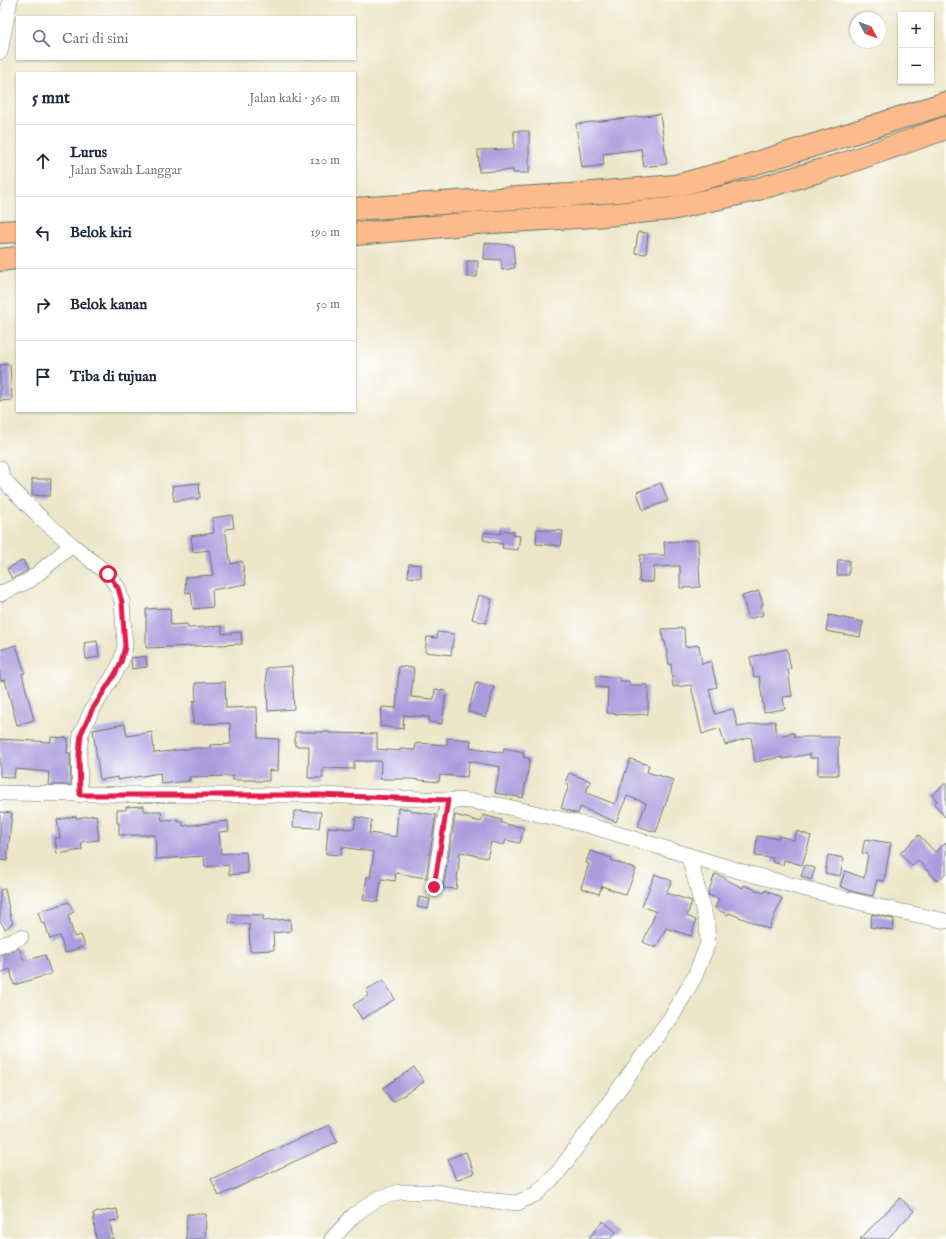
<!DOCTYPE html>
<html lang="id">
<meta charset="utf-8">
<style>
:root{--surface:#fff;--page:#f6f6f7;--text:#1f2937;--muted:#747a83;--line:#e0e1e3}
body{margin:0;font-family:"IM FELL English",serif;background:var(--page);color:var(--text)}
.controls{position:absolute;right:12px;top:12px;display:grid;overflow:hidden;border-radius:0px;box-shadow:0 1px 3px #0004}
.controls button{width:36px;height:36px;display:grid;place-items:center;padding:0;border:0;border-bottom:1px solid var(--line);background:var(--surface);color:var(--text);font:20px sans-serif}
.compass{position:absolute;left:850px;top:12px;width:36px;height:36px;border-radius:50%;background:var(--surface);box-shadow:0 1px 3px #0004;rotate:131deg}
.stop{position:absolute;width:12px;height:12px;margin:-9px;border:3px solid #e11d48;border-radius:50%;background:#fff}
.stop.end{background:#e11d48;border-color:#fff;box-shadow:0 1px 4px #0008}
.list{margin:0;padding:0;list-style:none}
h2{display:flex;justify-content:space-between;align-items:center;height:52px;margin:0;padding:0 16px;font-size:17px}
h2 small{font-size:13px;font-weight:400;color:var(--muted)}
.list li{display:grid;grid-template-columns:26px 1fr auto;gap:12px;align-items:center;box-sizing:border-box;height:72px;padding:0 16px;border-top:1px solid var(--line)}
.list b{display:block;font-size:15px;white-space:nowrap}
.list p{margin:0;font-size:13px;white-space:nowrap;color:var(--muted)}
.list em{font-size:13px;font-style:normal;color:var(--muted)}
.icon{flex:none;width:22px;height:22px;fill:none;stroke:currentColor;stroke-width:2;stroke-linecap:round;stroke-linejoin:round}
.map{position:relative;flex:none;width:946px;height:1239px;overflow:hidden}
.search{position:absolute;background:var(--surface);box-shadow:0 1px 3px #0004;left:16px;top:16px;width:340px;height:44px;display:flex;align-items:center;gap:10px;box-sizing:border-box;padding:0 14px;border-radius:0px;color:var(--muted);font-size:15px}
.panel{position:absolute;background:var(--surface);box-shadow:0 1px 3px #0004;left:16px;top:72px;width:340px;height:340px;border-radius:0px}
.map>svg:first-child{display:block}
.building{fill:#aa9bdd}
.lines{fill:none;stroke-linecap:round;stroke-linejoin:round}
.street-casing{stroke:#677868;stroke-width:16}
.highway-casing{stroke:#677868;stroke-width:24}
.street{stroke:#fff;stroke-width:15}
.highway{stroke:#fbbb8c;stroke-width:22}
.route{stroke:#e11d48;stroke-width:5}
</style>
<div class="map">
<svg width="946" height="1239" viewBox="0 0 946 1239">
<rect width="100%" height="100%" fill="#fff"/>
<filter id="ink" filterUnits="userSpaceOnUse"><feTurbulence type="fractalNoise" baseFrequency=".025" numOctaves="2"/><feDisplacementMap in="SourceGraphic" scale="8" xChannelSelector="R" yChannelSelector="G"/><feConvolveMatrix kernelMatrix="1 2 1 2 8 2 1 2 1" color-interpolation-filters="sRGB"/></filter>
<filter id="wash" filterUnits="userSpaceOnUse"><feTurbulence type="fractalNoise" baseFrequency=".012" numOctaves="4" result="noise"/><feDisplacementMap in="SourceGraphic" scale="16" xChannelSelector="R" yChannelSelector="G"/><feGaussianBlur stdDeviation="0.9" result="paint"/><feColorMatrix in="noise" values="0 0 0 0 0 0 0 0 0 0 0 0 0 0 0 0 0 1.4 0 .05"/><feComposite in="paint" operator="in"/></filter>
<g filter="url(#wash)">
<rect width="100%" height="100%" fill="#ece6c8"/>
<g id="blocks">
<!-- building -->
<g class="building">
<polygon points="660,114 667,164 644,167 641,149 603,154 604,165 582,168 576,124"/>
<polygon points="514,131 529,131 529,173 513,173 513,170 479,172 478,150 514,149"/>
<polygon points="638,232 648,233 646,254 635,253"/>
<polygon points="485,243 513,245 515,268 502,270 501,260 484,259"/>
<polygon points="467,261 478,261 477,277 467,277"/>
<polygon points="10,364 12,400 0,401 0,365"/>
<polygon points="32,479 51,479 50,496 32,495"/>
<polygon points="199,483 200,498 174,501 172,486"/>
<polygon points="661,483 668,501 643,510 637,492"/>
<polygon points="232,515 234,528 225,529 231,564 242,561 246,584 212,590 213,607 193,609 191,592 186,593 185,577 213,575 209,550 193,552 191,536 214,533 212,518"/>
<polygon points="537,529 563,531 561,546 536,544"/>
<polygon points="501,530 514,532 513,535 520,536 518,550 502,548 503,544 483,540 484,532 501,534"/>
<polygon points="698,540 700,587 680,588 680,566 654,567 653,582 639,582 640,555 665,555 664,542"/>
<polygon points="23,560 28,570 12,579 7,569"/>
<polygon points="838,560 849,560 849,575 837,575"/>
<polygon points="409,564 421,565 421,578 408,577"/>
<polygon points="759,591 763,605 761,605 763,615 749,619 742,596"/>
<polygon points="479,595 492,599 486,623 472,619"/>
<polygon points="170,608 171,625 187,624 188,628 222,626 222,634 241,632 242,644 146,648 146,609"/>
<polygon points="829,615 863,622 860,637 826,631"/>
<polygon points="684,628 685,647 699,645 702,664 711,661 717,687 709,689 715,714 733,709 738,727 775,721 777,736 794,733 795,737 838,737 838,775 818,775 818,758 810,758 810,754 783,759 782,757 755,762 751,737 725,745 720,728 702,734 691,685 673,687 671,664 669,665 665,641 663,641 662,629"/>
<polygon points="437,632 454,634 451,655 425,652 427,637 437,638"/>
<polygon points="97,641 99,657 86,659 84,643"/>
<polygon points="16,645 25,673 22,674 34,720 17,725 5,680 0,681 0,650"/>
<polygon points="787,649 791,669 788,670 792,696 783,697 785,709 764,712 759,676 754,677 750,657"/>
<polygon points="146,656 147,667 132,669 131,658"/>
<polygon points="292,666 294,709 268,711 266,668"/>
<polygon points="399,666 414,668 411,697 434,699 435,689 446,691 442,724 429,722 429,717 404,715 403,729 380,726 382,707 396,708"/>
<polygon points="596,676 620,678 620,681 629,681 629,685 648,685 648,714 630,715 607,713 608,688 596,687"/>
<polygon points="225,682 226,708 257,707 258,738 279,739 278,771 269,770 269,781 255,781 255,780 233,780 233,776 189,777 190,781 161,784 160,773 118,780 118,777 100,780 93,730 125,724 127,736 152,732 154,753 196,748 210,748 210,745 231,744 230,723 193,724 193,701 196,701 195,683"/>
<polygon points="476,682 494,687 486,717 468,712"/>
<polygon points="295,732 329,732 329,733 377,734 377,749 400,751 400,749 415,750 416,743 447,745 447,738 471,740 470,747 503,753 504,748 524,752 523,757 530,759 523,798 495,793 500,767 469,761 467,777 440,775 439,782 411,779 380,779 381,761 354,761 354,769 323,768 323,778 308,778 309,746 295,746"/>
<polygon points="51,737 68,738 67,753 70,753 71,785 48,785 49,772 15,769 14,778 0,776 0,739 51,742"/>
<polygon points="630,759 649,765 647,772 674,780 656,832 638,826 646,803 627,796 616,822 580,807 578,814 561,808 569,785 565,783 569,773 590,781 586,793 615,804"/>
<polygon points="946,783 946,818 934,804 937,801 932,795"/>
<polygon points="144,806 144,811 161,811 162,820 178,819 178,822 183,822 183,826 228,821 229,831 219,832 221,854 246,852 248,873 229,875 229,865 205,867 204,856 156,859 155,835 119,835 119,823 117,823 117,810 126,810 126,807"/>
<polygon points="398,808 411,809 411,811 436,815 426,878 396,873 395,881 381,879 378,902 363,900 367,877 370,878 374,852 342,847 341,855 326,854 328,827 354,829 356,817 372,820 369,833 396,837"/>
<polygon points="294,811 321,812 319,828 293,827"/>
<polygon points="0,812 12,813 7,861 0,860"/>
<polygon points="96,815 99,840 81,842 82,850 57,854 55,838 60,838 57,820 76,816 76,818"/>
<polygon points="455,815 481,822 483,815 502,820 501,823 524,828 520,843 506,840 504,845 491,842 487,858 460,852 456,889 443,888"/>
<polygon points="797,831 811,836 802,865 784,860 783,865 772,862 773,858 755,856 757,836 779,838 779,836 794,840"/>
<polygon points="919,835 935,852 946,843 946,873 937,881 918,860 912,866 900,853"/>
<polygon points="865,839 891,843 884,881 877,880 873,896 854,892 840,886 845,871 864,878 868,854 862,853"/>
<polygon points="590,851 612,858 611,860 636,869 626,895 602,886 599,894 581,888 589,864 586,863"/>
<polygon points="828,855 844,858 840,876 825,873"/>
<polygon points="805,865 815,868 811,880 801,876"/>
<polygon points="655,874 672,881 666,893 692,901 687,916 696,920 691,936 666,928 656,948 643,942 656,912 642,906"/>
<polygon points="715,874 726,878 725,879 743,888 744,885 764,893 765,890 782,898 769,929 729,913 728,915 715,908 719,899 708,895 708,893"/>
<polygon points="5,889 11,919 13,923 5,929 0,921 0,890"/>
<polygon points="419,897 430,899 428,909 417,907"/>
<polygon points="69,902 74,912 68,915 74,937 81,935 85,946 65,953 60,936 50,939 45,923 42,924 38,912"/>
<polygon points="229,914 263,915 263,921 290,919 291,931 273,933 274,950 250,951 249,924 229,923"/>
<polygon points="872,914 894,919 893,930 870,927"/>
<polygon points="19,948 24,961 45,955 51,974 14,985 10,969 0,973 0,955"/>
<polygon points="383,980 395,999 362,1019 353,1005 369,995 366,990"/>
<polygon points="414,1067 424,1082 393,1102 383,1088"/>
<polygon points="329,1125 337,1142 219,1196 211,1179"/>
<polygon points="466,1152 474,1173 456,1180 448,1159"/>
<polygon points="900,1198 914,1211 887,1239 860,1239"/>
<polygon points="117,1209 119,1220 110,1221 113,1239 96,1239 93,1213"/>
<polygon points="187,1214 206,1214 205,1239 186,1239"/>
<polygon points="603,1221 616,1232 610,1239 588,1239"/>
</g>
</g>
</g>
<g filter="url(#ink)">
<use href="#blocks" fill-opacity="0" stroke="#677868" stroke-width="1"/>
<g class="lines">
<!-- street casing -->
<g class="street-casing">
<g id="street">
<polyline points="0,52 10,0"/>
<polyline points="0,468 2,476 11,488 43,520 72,545 108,574 118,588 122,602 125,647 121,662 115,673 92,710 81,734 79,755 80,795"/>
<polyline points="0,594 30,580 72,545"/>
<polyline points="0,793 176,795 318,795 448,800 470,801 504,806 591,826 743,872 806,889 875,906 946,921"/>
<polyline points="434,887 448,800"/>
<polyline points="0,946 21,937"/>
<polyline points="332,1239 354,1215 377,1199 399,1192 435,1192 483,1200 517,1203 536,1194 557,1174 672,1016 695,976 708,943 707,925 689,856"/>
</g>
</g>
<!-- highway casing -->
<g class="highway-casing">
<g id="highway">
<polyline points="355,209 499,199 569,195 675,186 727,172 853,133 946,103"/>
<polyline points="0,232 17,231"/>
<polyline points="355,234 477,223 593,216 671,209 751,191 843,164 946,128"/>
<polyline points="0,260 17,258"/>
</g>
</g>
<!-- street -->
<use href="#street" class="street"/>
<!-- highway -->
<use href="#highway" class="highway"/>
</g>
</g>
<g class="lines" filter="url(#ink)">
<!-- route -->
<polyline class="route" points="108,574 118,588 122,602 125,647 121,662 115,674 92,710 81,734 79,755 80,795 318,795 448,800 434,887"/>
</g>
</svg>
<div class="controls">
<button>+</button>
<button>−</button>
</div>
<svg class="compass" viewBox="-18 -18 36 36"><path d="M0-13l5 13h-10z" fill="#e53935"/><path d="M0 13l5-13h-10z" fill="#747a83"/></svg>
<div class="stop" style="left:108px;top:574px"></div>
<div class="stop end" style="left:434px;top:887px"></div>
<div class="search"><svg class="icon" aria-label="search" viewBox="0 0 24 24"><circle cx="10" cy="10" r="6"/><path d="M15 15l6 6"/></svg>Cari di sini</div>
<section class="panel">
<h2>5 mnt<small>Jalan kaki · 360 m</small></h2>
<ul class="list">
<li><svg class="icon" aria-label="ahead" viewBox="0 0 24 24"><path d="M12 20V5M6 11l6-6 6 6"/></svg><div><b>Lurus</b><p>Jalan Sawah Langgar</p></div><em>120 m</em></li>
<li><svg class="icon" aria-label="left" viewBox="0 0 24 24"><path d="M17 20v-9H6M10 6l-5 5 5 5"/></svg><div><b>Belok kiri</b></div><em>190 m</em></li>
<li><svg class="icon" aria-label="right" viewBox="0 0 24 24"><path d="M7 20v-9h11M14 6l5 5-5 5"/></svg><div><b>Belok kanan</b></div><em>50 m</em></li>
<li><svg class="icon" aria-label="arrive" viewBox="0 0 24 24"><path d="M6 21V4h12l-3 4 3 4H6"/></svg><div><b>Tiba di tujuan</b></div></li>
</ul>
</section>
</div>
